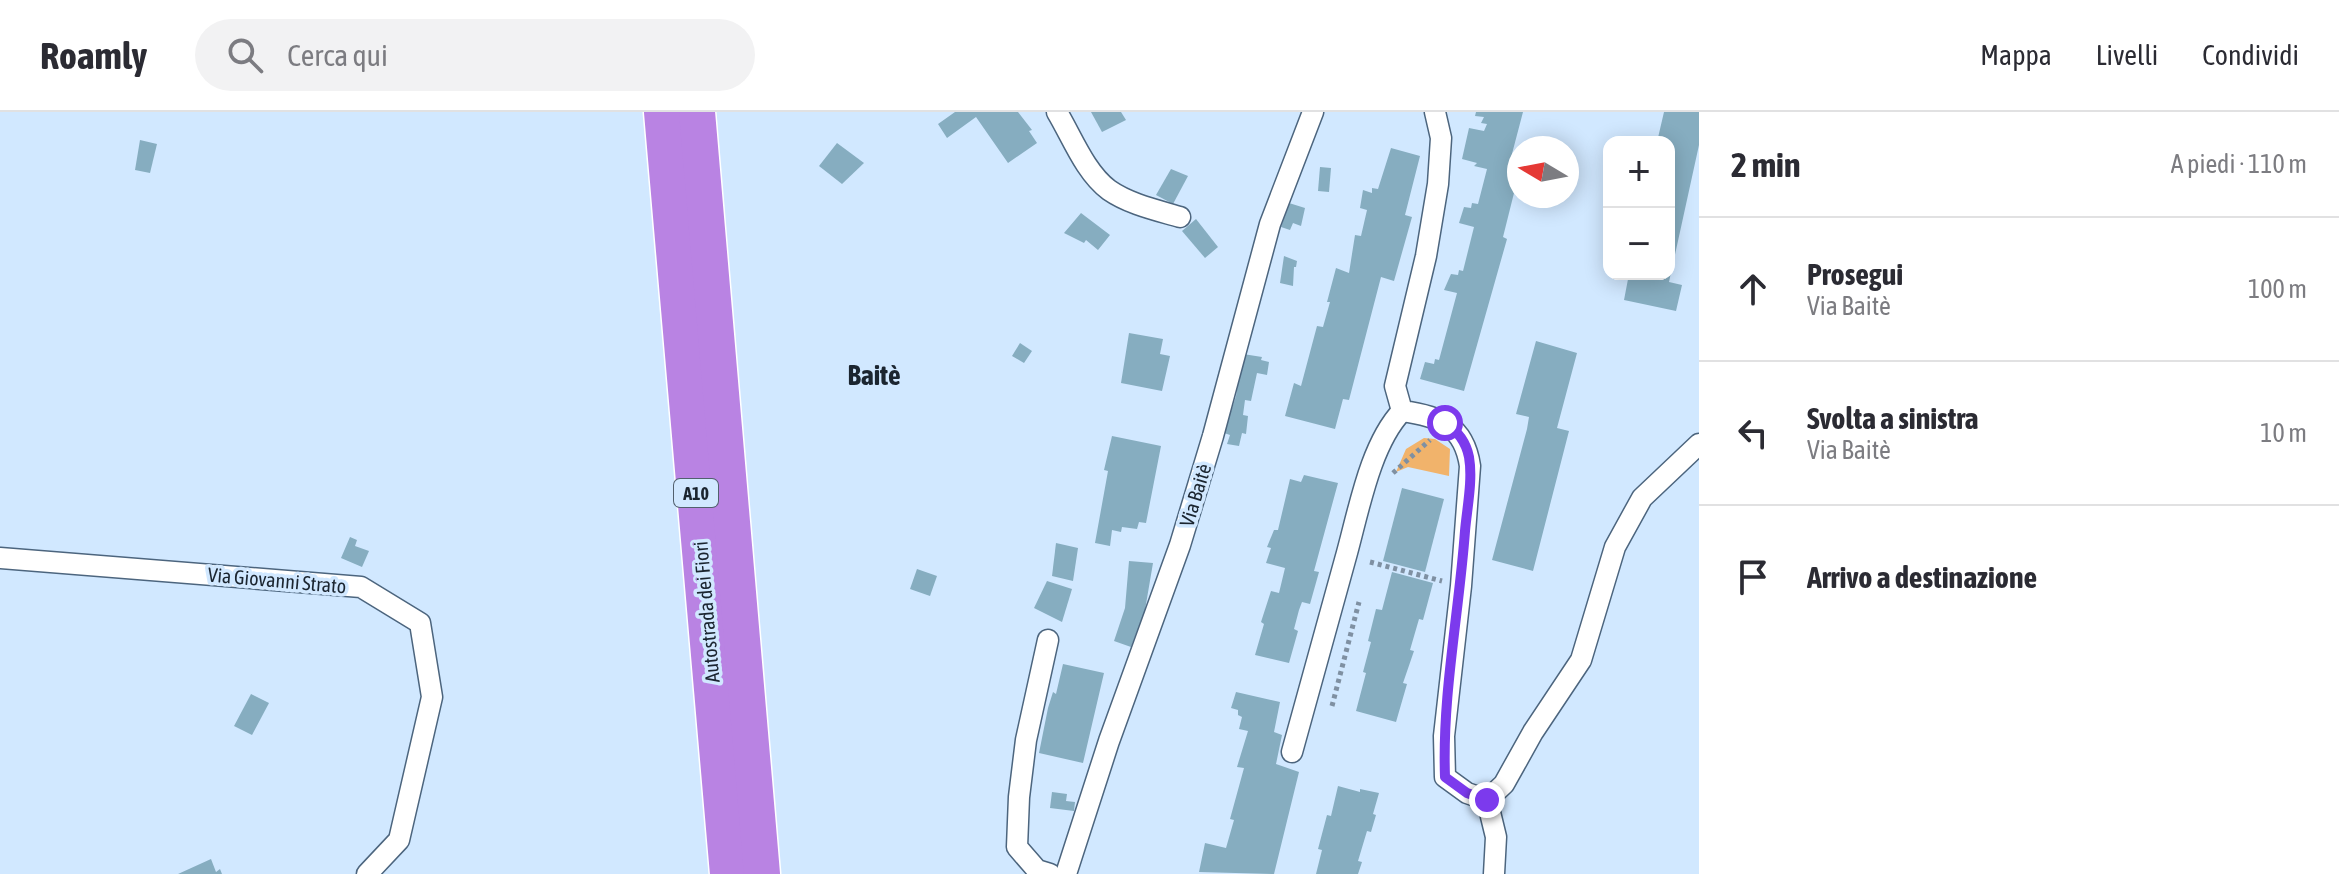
<!DOCTYPE html>
<html lang="it">
<meta charset="utf-8">
<style>
:root{--surface:#fff;--page:#f2f2f3;--text:#2b2b33;--muted:#7c7c81;--line:#e1e1e2}
body{margin:0;font-family:"Asap Condensed",sans-serif;background:var(--page);color:var(--text)}
.controls{position:absolute;right:24px;top:24px;display:grid;overflow:hidden;border-radius:16px;box-shadow:0 4px 20px #0003}
.controls button{width:72px;height:72px;display:grid;place-items:center;padding:0;border:0;border-bottom:2px solid var(--line);background:var(--surface);color:var(--text);font:40px sans-serif}
.compass{position:absolute;left:1507px;top:24px;width:72px;height:72px;border-radius:50%;background:var(--surface);box-shadow:0 4px 20px #0003;rotate:280deg}
.stop{position:absolute;width:24px;height:24px;margin:-18px;border:6px solid #7c3aed;border-radius:50%;background:#fff}
.stop.end{background:#7c3aed;border-color:#fff;box-shadow:0 2px 8px #0008}
.list{margin:0;padding:0;list-style:none}
h2{display:flex;justify-content:space-between;align-items:center;height:104px;margin:0;padding:0 32px;font-size:34px}
h2 small{font-size:26px;font-weight:400;color:var(--muted)}
.list li{display:grid;grid-template-columns:52px 1fr auto;gap:24px;align-items:center;box-sizing:border-box;height:144px;padding:0 32px;border-top:2px solid var(--line)}
.list b{display:block;font-size:30px;white-space:nowrap}
.list p{margin:0;font-size:26px;white-space:nowrap;color:var(--muted)}
.list em{font-size:26px;font-style:normal;color:var(--muted)}
.icon{flex:none;width:44px;height:44px;fill:none;stroke:currentColor;stroke-width:2;stroke-linecap:round;stroke-linejoin:round}
.map{position:relative;flex:none;width:1699px;height:762px;overflow:hidden}
header{display:flex;align-items:center;gap:48px;box-sizing:border-box;height:112px;padding:0 40px;background:var(--surface);border-bottom:2px solid var(--line)}
header strong{font-size:38px}
nav{display:flex;gap:44px;margin-inline-start:auto;font-size:28px}
.search{width:560px;height:72px;background:var(--page);display:flex;align-items:center;gap:20px;box-sizing:border-box;padding:0 28px;border-radius:44px;color:var(--muted);font-size:30px}
main{display:flex}
aside{flex:1;background:var(--surface)}
.map>svg:first-child{display:block}
.green{fill:#f1b36b}
.building{fill:#86adc0}
.lines{fill:none;stroke-linecap:round;stroke-linejoin:round}
.minor-casing{stroke:#4c657e;stroke-width:23}
.motorway-casing{stroke:#fff;stroke-width:39}
.path{stroke:#7f90a2;stroke-width:5;stroke-dasharray:4 4;stroke-linecap:butt}
.minor{stroke:#fff;stroke-width:20}
.motorway{stroke:#b983e3;stroke-width:36}
.route{stroke:#7c3aed;stroke-width:10}
.labels{text-anchor:middle;dominant-baseline:central;stroke-width:7;stroke-linejoin:round;paint-order:stroke}
.shield{fill:#d1e8ff;stroke:#52606e;stroke-width:2}
.shield-label{font-size:18px;font-weight:bold;fill:#1b2530}
.street-label{font-size:20px;fill:#1b2530;stroke:#d1e8ff}
.district-label{font-size:28px;font-weight:bold;fill:#1b2530;stroke:#d1e8ff}
</style>
<header>
<strong>Roamly</strong>
<div class="search"><svg class="icon" aria-label="search" viewBox="0 0 24 24"><circle cx="10" cy="10" r="6"/><path d="M15 15l6 6"/></svg>Cerca qui</div>
<nav><a>Mappa</a><a>Livelli</a><a>Condividi</a></nav>
</header>
<main>
<div class="map">
<svg width="1699" height="762" viewBox="0 0 1699 762">
<rect width="100%" height="100%" fill="#d1e8ff"/>
<!-- green -->
<polygon class="green" points="1424,326 1435,327 1450,337 1449,364 1408,355 1396,360 1406,337"/>
<!-- building -->
<g class="building">
<polygon points="955,0 1018,0 1032,18 1029,19 1037,31 1008,51 976,5 947,26 938,12"/>
<polygon points="1091,0 1121,0 1126,8 1102,20"/>
<polygon points="1476,0 1523,0 1508,57 1519,61 1503,125 1507,127 1464,279 1420,267 1425,250 1434,252 1435,247 1439,248 1457,181 1444,178 1451,162 1458,163 1459,158 1463,159 1474,115 1459,111 1464,95 1471,96 1472,91 1478,92 1487,57 1474,54 1477,51 1462,47 1469,16 1484,19 1487,12 1481,11 1484,5 1475,4"/>
<polygon points="1664,0 1699,0 1699,33 1669,170 1682,173 1676,199 1624,188 1629,162 1669,162 1669,30 1657,30"/>
<polygon points="140,28 157,32 150,61 135,58"/>
<polygon points="837,31 864,51 842,72 819,54"/>
<polygon points="1391,36 1420,44 1405,103 1412,105 1394,169 1381,165 1349,288 1343,287 1335,317 1285,304 1294,271 1301,274 1317,214 1323,215 1330,190 1327,190 1336,156 1349,161 1355,123 1361,124 1367,98 1360,96 1363,78 1372,81 1372,76 1378,77"/>
<polygon points="1320,55 1331,56 1329,80 1318,79"/>
<polygon points="1171,57 1188,64 1173,92 1156,83"/>
<polygon points="1289,91 1305,96 1301,114 1293,111 1290,118 1281,115"/>
<polygon points="1081,101 1110,123 1098,138 1086,128 1084,131 1064,121"/>
<polygon points="1196,107 1218,135 1205,146 1182,119"/>
<polygon points="1284,144 1297,149 1296,155 1294,155 1293,174 1280,171"/>
<polygon points="1129,221 1163,227 1160,242 1170,244 1162,279 1121,271"/>
<polygon points="1536,229 1577,241 1557,316 1569,319 1533,459 1492,448 1527,317 1529,305 1516,302"/>
<polygon points="1020,231 1032,239 1024,251 1012,244"/>
<polygon points="1243,242 1262,245 1261,248 1269,250 1267,263 1257,261 1251,289 1245,288 1243,303 1248,304 1246,322 1242,321 1239,334 1227,332 1230,323 1224,321 1236,284"/>
<polygon points="1112,324 1161,334 1146,411 1139,410 1137,417 1122,415 1121,420 1112,418 1110,434 1095,431 1108,359 1104,358"/>
<polygon points="1304,363 1338,371 1314,459 1319,460 1310,492 1302,490 1299,498 1294,517 1298,519 1289,551 1255,543 1264,512 1261,510 1271,479 1279,481 1285,456 1266,451 1271,436 1267,435 1274,418 1278,418 1290,367 1301,370"/>
<polygon points="1402,376 1444,387 1425,460 1383,449"/>
<polygon points="350,425 357,428 355,434 369,439 362,455 341,446"/>
<polygon points="1056,431 1078,436 1073,469 1052,464"/>
<polygon points="1129,449 1153,451 1145,498 1131,535 1114,529 1125,496"/>
<polygon points="917,457 937,464 930,484 910,477"/>
<polygon points="1392,460 1433,471 1423,508 1419,507 1410,538 1414,539 1403,571 1407,572 1396,610 1356,599 1366,561 1363,560 1371,530 1368,529 1376,497 1382,498"/>
<polygon points="1047,469 1072,477 1062,510 1034,496"/>
<polygon points="1063,552 1104,561 1083,651 1039,641 1048,596 1053,580 1056,582"/>
<polygon points="1236,580 1280,590 1274,620 1282,623 1276,652 1299,660 1274,762 1199,760 1205,731 1226,736 1234,708 1230,707 1244,656 1237,655 1248,619 1239,617 1242,605 1238,603 1238,598 1231,596"/>
<polygon points="251,582 269,591 252,623 234,614"/>
<polygon points="1338,674 1360,680 1360,677 1379,681 1373,702 1376,703 1371,720 1367,719 1358,749 1362,750 1358,762 1316,762 1322,738 1318,737 1327,703 1331,704"/>
<polygon points="1052,680 1067,682 1066,689 1075,690 1074,699 1050,696"/>
<polygon points="211,747 216,760 220,757 222,762 178,762"/>
</g>
<g class="lines">
<!-- minor casing -->
<g class="minor-casing">
<g id="minor">
<path d="M1057 0C1072 25 1085 60 1109 78 1129 92 1156 98 1180 105"/>
<path d="M1435 0 1441 26 1438 72 1426 144 1395 274 1402 299C1439 304 1464 313 1470 354L1461 474 1444 624 1445 665 1467 681 1487 688"/>
<polyline points="0,446 361,475 420,511 432,585 399,728 367,762"/>
<polyline points="1048,528 1026,628 1019,685 1017,735 1037,758 1050,762"/>
<path d="M1292 640C1310 576 1327 512 1345 448 1358 403 1369 334 1402 299"/>
<polyline points="1487,688 1504,672 1533,620 1581,548 1615,435 1642,386 1699,332"/>
<polyline points="1487,688 1496,725 1494,762"/>
<polyline points="1066,762 1109,629 1180,433 1213,324 1270,112 1313,0"/>
</g>
</g>
<!-- motorway casing -->
<g class="motorway-casing">
<g id="motorway">
<polyline points="662,0 728,762"/>
<polyline points="697,0 762,762"/>
</g>
</g>
<!-- path -->
<g class="path">
<polyline points="1393,361 1430,328"/>
<polyline points="1370,450 1442,469"/>
<polyline points="1332,594 1359,490"/>
</g>
<!-- minor -->
<use href="#minor" class="minor"/>
<!-- motorway -->
<use href="#motorway" class="motorway"/>
</g>
<g class="lines">
<!-- route -->
<path class="route" d="M1445 311C1458 319 1466 330 1469 345 1473 368 1467 396 1465 419 1459 501 1442 583 1445 665L1467 681 1487 688"/>
</g>
<g class="labels">
<!-- shield labels -->
<rect class="shield" x="674" y="367" width="44" height="28" rx="6"/>
<g class="shield-label">
<text x="696" y="381">A10</text>
</g>
<!-- street labels -->
<g class="street-label">
<text transform="translate(1195 383) rotate(-73)">Via Baitè</text>
<text transform="translate(277 468) rotate(5)">Via Giovanni Strato</text>
<text transform="translate(706 500) rotate(-95)">Autostrada dei Fiori</text>
</g>
<!-- district labels -->
<g class="district-label">
<text x="874" y="263">Baitè</text>
</g>
</g>
</svg>
<div class="controls">
<button>+</button>
<button>−</button>
</div>
<svg class="compass" viewBox="-18 -18 36 36"><path d="M0-13l5 13h-10z" fill="#e53935"/><path d="M0 13l5-13h-10z" fill="#7c7c81"/></svg>
<div class="stop" style="left:1445px;top:311px"></div>
<div class="stop end" style="left:1487px;top:688px"></div>
</div>
<aside>
<h2>2 min<small>A piedi · 110 m</small></h2>
<ul class="list">
<li><svg class="icon" aria-label="ahead" viewBox="0 0 24 24"><path d="M12 20V5M6 11l6-6 6 6"/></svg><div><b>Prosegui</b><p>Via Baitè</p></div><em>100 m</em></li>
<li><svg class="icon" aria-label="left" viewBox="0 0 24 24"><path d="M17 20v-9H6M10 6l-5 5 5 5"/></svg><div><b>Svolta a sinistra</b><p>Via Baitè</p></div><em>10 m</em></li>
<li><svg class="icon" aria-label="arrive" viewBox="0 0 24 24"><path d="M6 21V4h12l-3 4 3 4H6"/></svg><div><b>Arrivo a destinazione</b></div></li>
</ul>
</aside>
</main>
